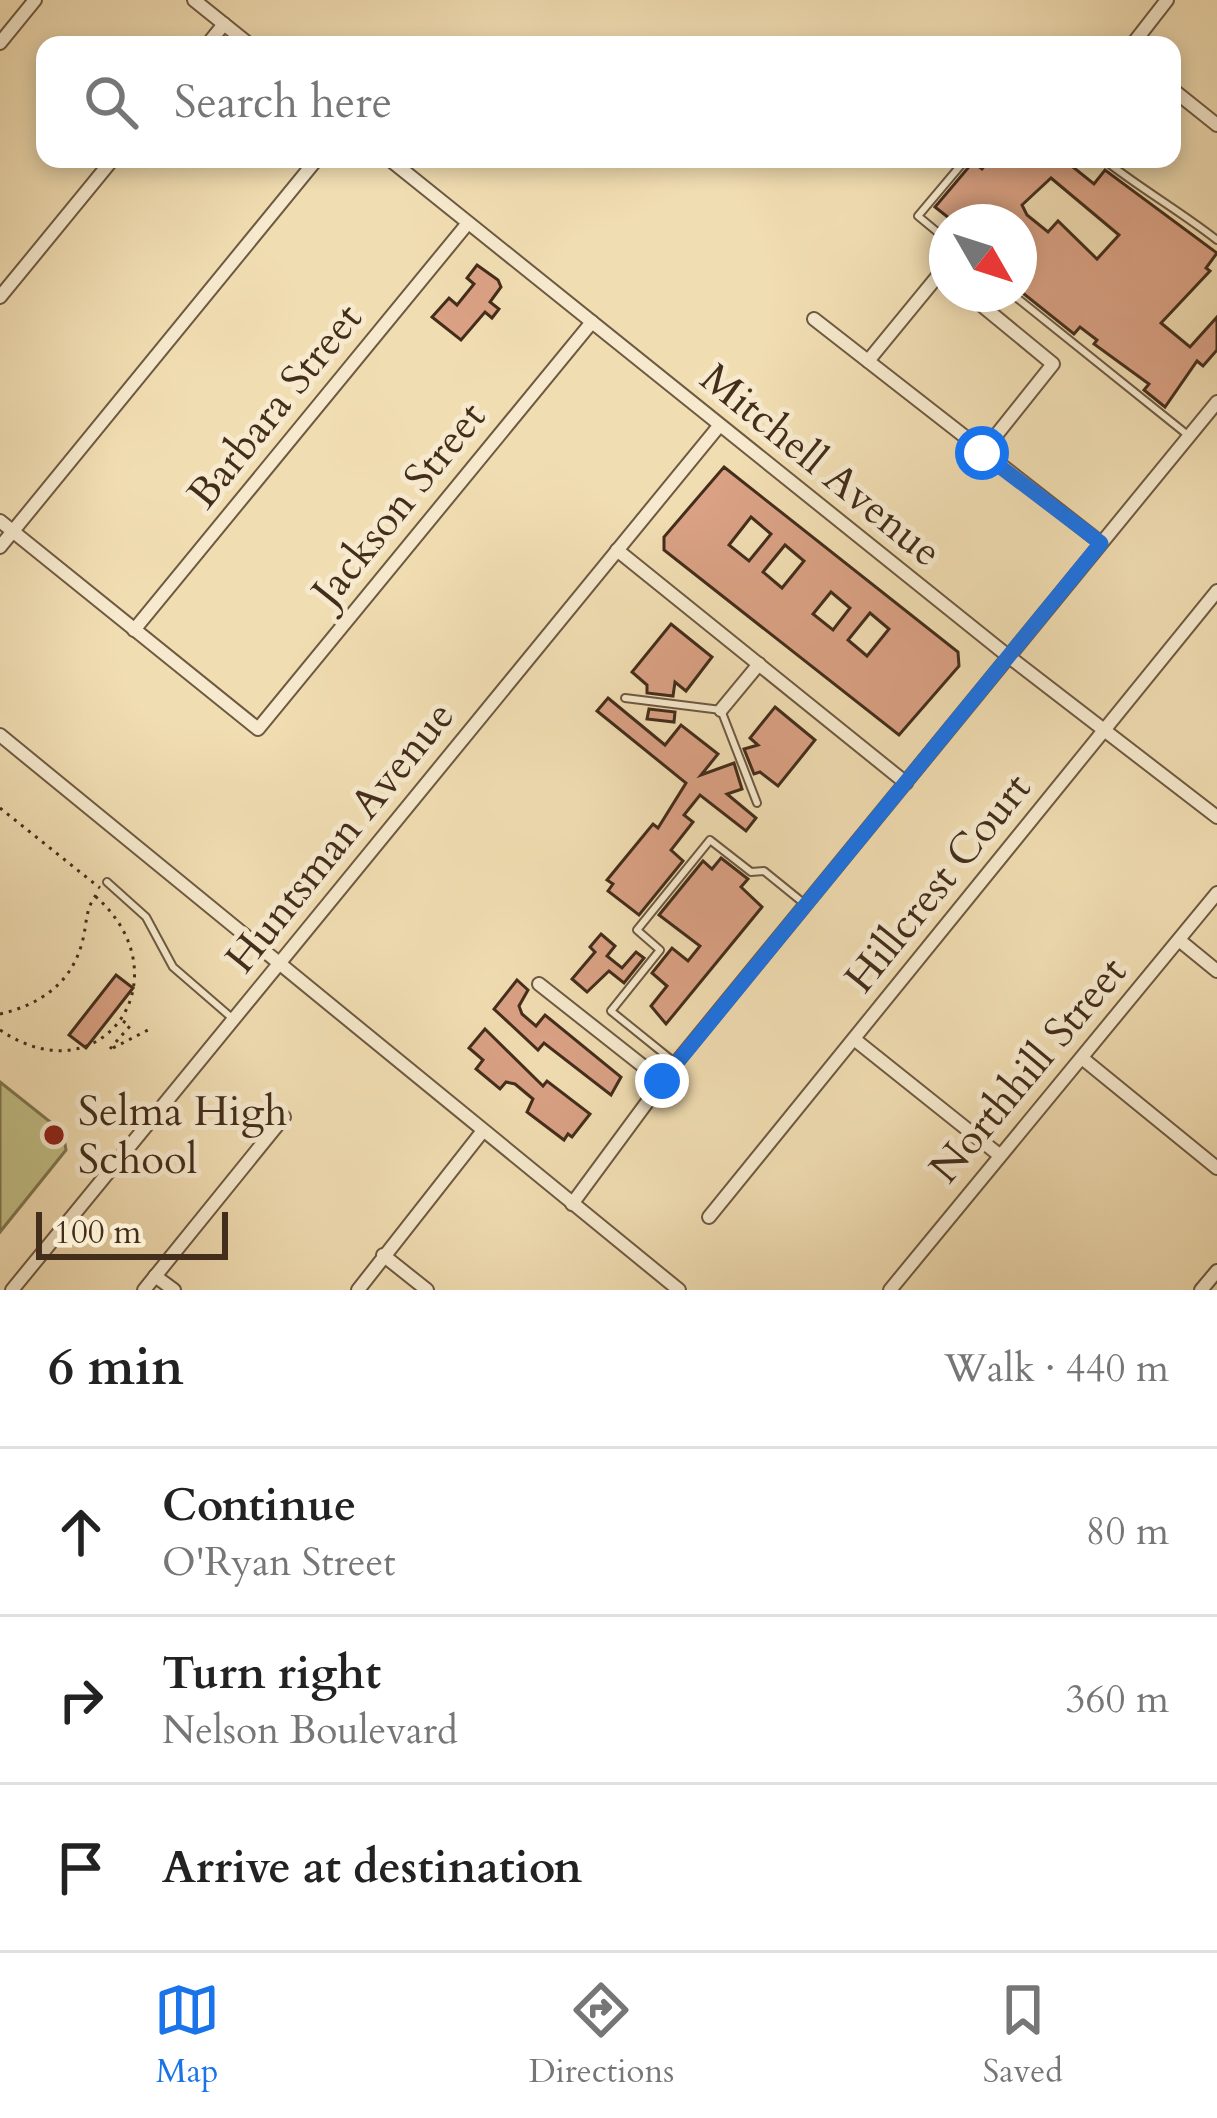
<!DOCTYPE html>
<meta charset="utf-8">
<style>
:root{--surface:#fff;--page:#f6f6f6;--text:#222;--muted:#767676;--line:#e0e0e0;--accent:#1a73e8}
body{margin:0;font-family:Cardo,serif;background:var(--page);color:var(--text)}
.compass{position:absolute;left:929px;top:204px;width:108px;height:108px;border-radius:50%;background:var(--surface);box-shadow:0 6px 18px #0003;rotate:129deg}
.scale{position:absolute;left:36px;bottom:30px;width:192px;box-sizing:border-box;padding-left:12px;border:6px solid #432d1b;border-top:0;font-size:33px;line-height:42px;white-space:nowrap;color:#432d1b;-webkit-text-stroke:9px #f6e9cd;paint-order:stroke}
.stop{position:absolute;width:36px;height:36px;margin:-27px;border:9px solid #1a73e8;border-radius:50%;background:#fff}
.stop.end{background:#1a73e8;border-color:#fff;box-shadow:0 3px 12px #0008}
.list{margin:0;padding:0;list-style:none}
h2{display:flex;justify-content:space-between;align-items:center;height:156px;margin:0;padding:0 48px;font-size:51px}
h2 small{font-size:39px;font-weight:400;color:var(--muted)}
.list li{display:grid;grid-template-columns:78px 1fr auto;gap:36px;align-items:center;box-sizing:border-box;height:168px;padding:0 48px;border-top:3px solid var(--line)}
.list b{display:block;font-size:45px;white-space:nowrap}
.list p{margin:0;font-size:39px;white-space:nowrap;color:var(--muted)}
.list em{font-size:39px;font-style:normal;color:var(--muted)}
.icon{flex:none;width:66px;height:66px;fill:none;stroke:currentColor;stroke-width:2;stroke-linecap:round;stroke-linejoin:round}
.map{position:relative;flex:none;width:1217px;height:1290px;overflow:hidden}
.search{position:absolute;background:var(--surface);box-shadow:0 6px 18px #0003;left:36px;right:36px;top:36px;height:132px;display:flex;align-items:center;gap:30px;box-sizing:border-box;padding:0 42px;border-radius:24px;color:var(--muted);font-size:45px}
.sheet{height:660px;background:var(--surface)}
nav{display:flex;justify-content:space-around;align-items:center;box-sizing:border-box;height:168px;border-top:3px solid var(--line);background:var(--surface);font-size:33px;color:var(--muted)}
nav a{display:grid;justify-items:center;gap:6px}
nav .on{color:var(--accent)}
.map>svg:first-child{display:block}
.green{fill:#c2bf87;stroke:#827651;stroke-width:3}
.building{fill:#daa184;stroke:#432d1b;stroke-width:3;fill-rule:evenodd}
.lines{fill:none;stroke-linecap:round;stroke-linejoin:round}
.lane-casing{stroke:#6e5941;stroke-width:10}
.street-casing{stroke:#6e5941;stroke-width:16}
.path{stroke:#432d1b;stroke-width:3;stroke-dasharray:3 6;stroke-linecap:butt}
.lane{stroke:#f6e9cd;stroke-width:6}
.street{stroke:#f6e9cd;stroke-width:12}
.route{stroke:#1a73e8;stroke-width:15}
.poi-dot{fill:#8f2418;stroke:#f6e9cd;stroke-width:4.5}
.labels{text-anchor:middle;dominant-baseline:central;stroke-width:10;stroke-linejoin:round;paint-order:stroke}
.street-label{font-size:42px;fill:#432d1b;stroke:#f6e9cd}
.poi-label{font-size:42px;fill:#432d1b;stroke:#f6e9cd;text-anchor:start}
</style>
<div class="map">
<svg width="1217" height="1290" viewBox="0 0 1217 1290">
<rect width="100%" height="100%" fill="#f1ddb2"/>
<filter id="stains"><feTurbulence type="fractalNoise" baseFrequency=".00167" numOctaves="4"/><feColorMatrix values="0 0 0 0 .2 0 0 0 0 .09 0 0 0 0 .02 0 0 0 .5 -.17"/></filter>
<radialGradient id="worn" r=".72"><stop offset=".6" stop-color="#630" stop-opacity="0"/><stop offset="1" stop-color="#630" stop-opacity=".3"/></radialGradient>
<!-- green -->
<polygon class="green" points="0,1082 63,1132 66,1150 0,1232"/>
<!-- building -->
<g class="building">
<path d="M990 159H1063L1094 184 1105 170 1217 253 1206 268 1210 271 1161 323 1190 347 1217 317V350L1203 366 1197 361 1165 407 1144 390 1149 384 1094 344 1097 340 1080 327 1074 334 1019 290V222H946L949 218 935 207 973 162 982 169ZM1051 178 1119 235 1097 259 1058 221 1048 232 1027 215 1022 205Z"/>
<polygon points="477,265 498,280 501,287 490,302 499,309 492,318 485,312 461,340 432,317 449,298 457,305 474,284 467,278"/>
<path d="M724 467 958 652 959 666 899 735 664 550V537ZM751 517 771 534 749 561 729 545ZM785 545 804 561 782 588 763 572ZM831 592 850 608 833 630 813 614ZM870 613 889 629 867 656 848 640Z"/>
<polygon points="671,624 712,657 686,691 675,682 673,696 647,693 647,685 632,672"/>
<polygon points="608,698 665,745 681,725 718,754 701,775 734,763 742,789 727,794 756,818 746,831 700,795 684,815 693,822 671,850 683,861 639,915 608,891 613,884 607,880 653,824 658,828 686,783 597,711"/>
<polygon points="775,707 815,740 778,786 760,772 754,774 744,749 758,745 750,738"/>
<polygon points="649,709 675,712 674,722 647,719"/>
<polygon points="721,858 748,879 741,887 762,907 666,1024 651,1006 667,986 652,973 672,948 688,961 700,946 659,915 703,861 712,869"/>
<polygon points="601,934 615,946 607,956 622,968 636,952 644,958 624,983 609,971 587,992 572,979 595,952 590,947"/>
<polygon points="116,975 133,988 86,1048 69,1035"/>
<polygon points="517,980 528,990 519,1006 522,1014 536,1026 545,1015 621,1077 611,1095 544,1043 538,1050 494,1009"/>
<polygon points="485,1029 543,1086 547,1081 590,1114 572,1137 568,1134 564,1140 527,1112 533,1099 515,1084 506,1082 500,1089 476,1069 483,1060 469,1048"/>
</g>
<g class="lines">
<!-- lane casing -->
<g class="lane-casing">
<g id="lane">
<path d="M1103 159C1141 189 1180 211 1217 240"/>
<polyline points="947,240 918,216 966,159"/>
<polyline points="1012,294 1189,436"/>
<polyline points="625,698 721,710 757,803"/>
<polyline points="107,882 146,917 173,967 232,1018"/>
<polyline points="673,1061 611,1011 660,950 637,930 710,840 751,872 764,871 806,905"/>
</g>
</g>
<!-- street casing -->
<g class="street-casing">
<g id="street">
<polyline points="194,0 250,45"/>
<polyline points="0,43 35,0"/>
<polyline points="207,45 224,24"/>
<polyline points="1132,45 1167,0"/>
<polyline points="1172,89 1217,125"/>
<polyline points="389,159 1008,656 1217,817"/>
<polyline points="968,294 1053,364 982,453"/>
<polyline points="0,297 113,159"/>
<polyline points="814,319 1101,543"/>
<polyline points="868,361 941,272 947,276"/>
<polyline points="0,521 258,729 592,322"/>
<polyline points="0,547 317,159"/>
<polyline points="617,550 906,783"/>
<polyline points="134,630 468,223"/>
<polyline points="721,710 759,664"/>
<polyline points="0,735 679,1290"/>
<polyline points="1179,940 1217,971"/>
<polyline points="539,984 662,1081"/>
<polyline points="854,1039 998,1154"/>
<polyline points="1082,1058 1217,1168"/>
<polyline points="572,1204 676,1063 1217,402"/>
<polyline points="709,1217 1217,591"/>
<polyline points="383,1255 427,1290"/>
<polyline points="155,1276 174,1290"/>
<polyline points="12,1290 719,426"/>
<polyline points="144,1290 284,1117"/>
<polyline points="358,1290 482,1132"/>
<polyline points="890,1290 1217,893"/>
<polyline points="1201,1290 1217,1271"/>
</g>
</g>
<!-- path -->
<g class="path">
<polyline points="0,808 100,888"/>
<path d="M0 1014C39 1005 71 984 82 943 88 921 84 909 99 891"/>
<polyline points="123,1021 130,1026 109,1050 148,1030"/>
<path d="M0 1030C103 1100 187 976 95 896"/>
</g>
<!-- lane -->
<use href="#lane" class="lane"/>
<!-- street -->
<use href="#street" class="street"/>
</g>
<g class="lines">
<!-- route -->
<polyline class="route" points="662,1081 1101,543 982,453"/>
</g>
<!-- markers -->
<circle class="poi-dot" cx="54" cy="1135" r="12"/>
<g class="labels">
<!-- street labels -->
<g class="street-label">
<text transform="translate(275 406) rotate(-51)">Barbara Street</text>
<text transform="translate(821 465) rotate(39)">Mitchell Avenue</text>
<text transform="translate(399 504) rotate(-51)">Jackson Street</text>
<text transform="translate(340 837) rotate(-51)">Huntsman Avenue</text>
<text transform="translate(938 883) rotate(-51)">Hillcrest Court</text>
<text transform="translate(1028 1070) rotate(-50)">Northhill Street</text>
</g>
<!-- poi labels -->
<g class="poi-label">
<text x="78" y="1111">Selma High<tspan x="78" dy="48">School</tspan></text>
</g>
</g>
<rect width="100%" height="100%" filter="url(#stains)"/>
<rect width="100%" height="100%" fill="url(#worn)"/>
</svg>
<svg class="compass" viewBox="-18 -18 36 36"><path d="M0-13l5 13h-10z" fill="#e53935"/><path d="M0 13l5-13h-10z" fill="#767676"/></svg>
<div class="scale">100 m</div>
<div class="stop" style="left:982px;top:453px"></div>
<div class="stop end" style="left:662px;top:1081px"></div>
<div class="search"><svg class="icon" aria-label="search" viewBox="0 0 24 24"><circle cx="10" cy="10" r="6"/><path d="M15 15l6 6"/></svg>Search here</div>
</div>
<section class="sheet">
<h2>6 min<small>Walk · 440 m</small></h2>
<ul class="list">
<li><svg class="icon" aria-label="ahead" viewBox="0 0 24 24"><path d="M12 20V5M6 11l6-6 6 6"/></svg><div><b>Continue</b><p>O'Ryan Street</p></div><em>80 m</em></li>
<li><svg class="icon" aria-label="right" viewBox="0 0 24 24"><path d="M7 20v-9h11M14 6l5 5-5 5"/></svg><div><b>Turn right</b><p>Nelson Boulevard</p></div><em>360 m</em></li>
<li><svg class="icon" aria-label="arrive" viewBox="0 0 24 24"><path d="M6 21V4h12l-3 4 3 4H6"/></svg><div><b>Arrive at destination</b></div></li>
</ul>
</section>
<nav>
<a class="on"><svg class="icon" aria-label="map" viewBox="0 0 24 24"><path d="M3 6l6-2 6 2 6-2v14l-6 2-6-2-6 2zM9 4v14M15 6v14"/></svg>Map</a>
<a><svg class="icon" aria-label="directions" viewBox="0 0 24 24"><path d="M12 3l9 9-9 9-9-9zM9 14v-3h6M13 9l2 2-2 2"/></svg>Directions</a>
<a><svg class="icon" aria-label="saved" viewBox="0 0 24 24"><path d="M7 4h10v16l-5-4-5 4z"/></svg>Saved</a>
</nav>
